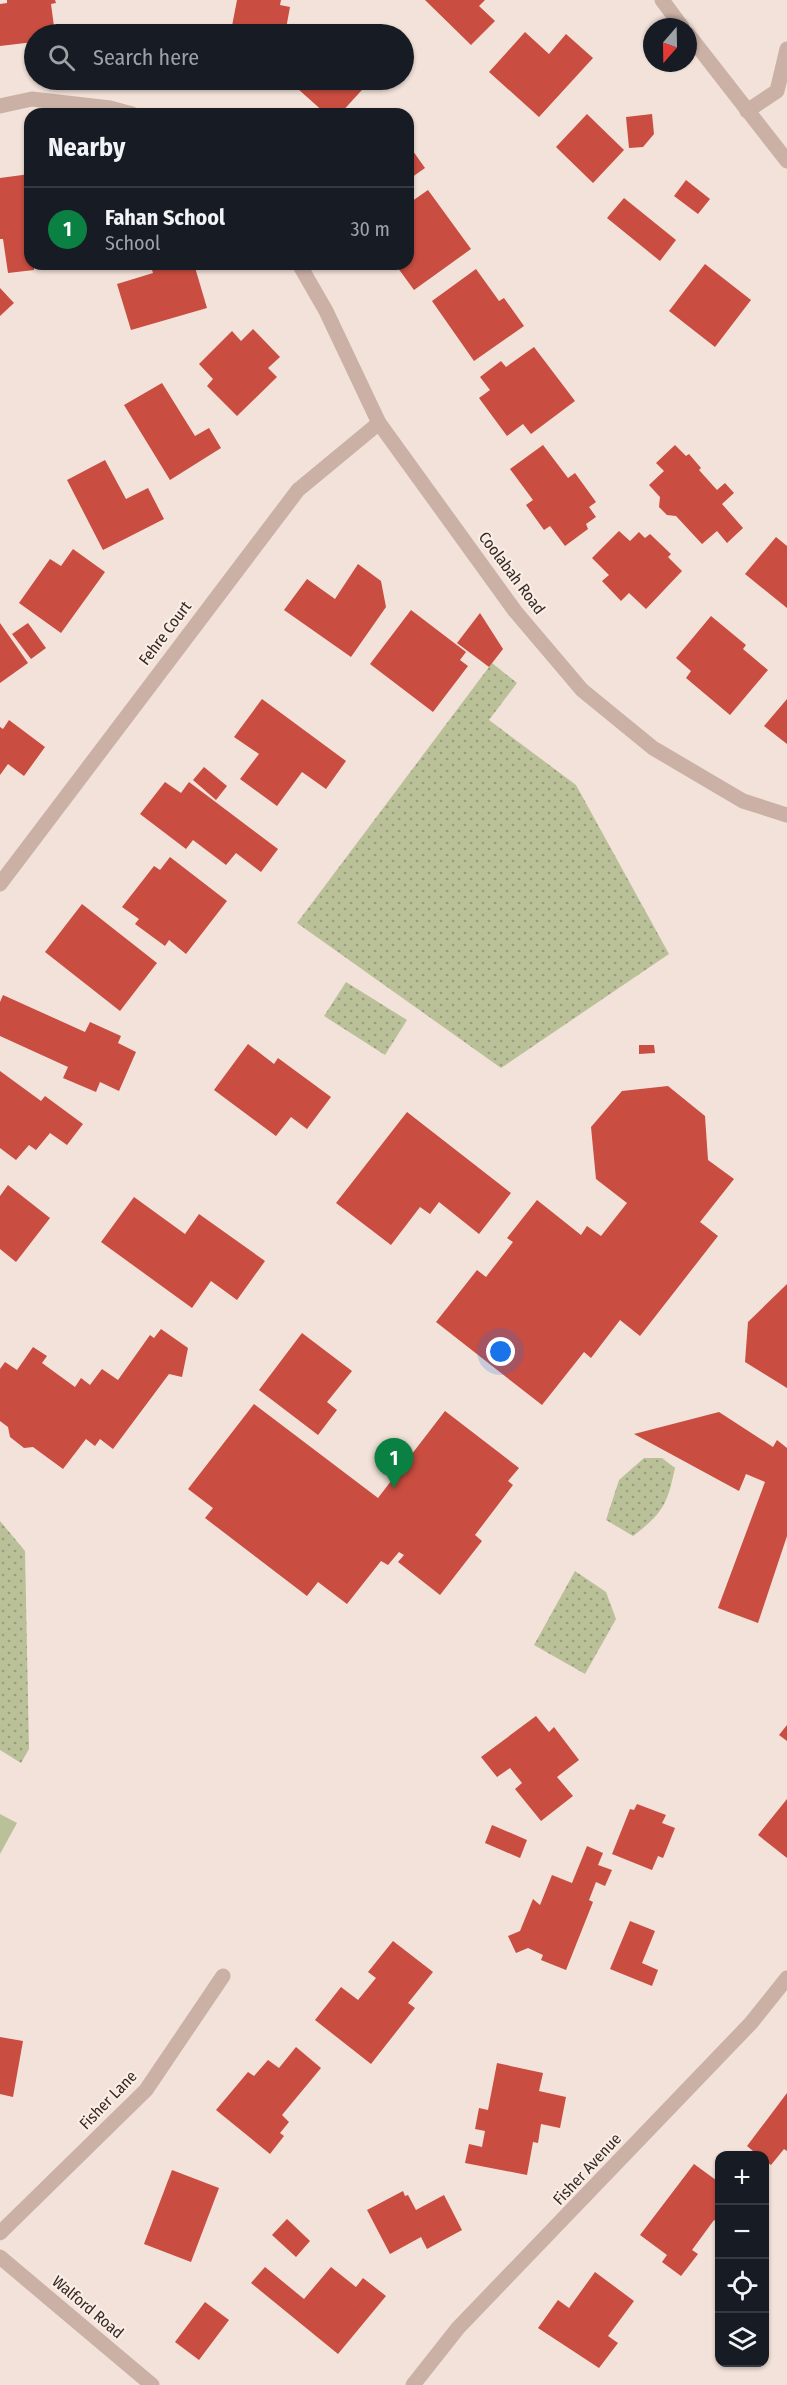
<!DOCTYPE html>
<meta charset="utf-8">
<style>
:root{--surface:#171b24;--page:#242831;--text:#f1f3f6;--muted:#9ea1a6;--line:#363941;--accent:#0b8043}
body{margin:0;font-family:"Fira Sans Condensed",sans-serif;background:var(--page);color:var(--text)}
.controls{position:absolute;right:18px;bottom:18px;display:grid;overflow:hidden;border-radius:12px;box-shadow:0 2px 4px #0004}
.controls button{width:54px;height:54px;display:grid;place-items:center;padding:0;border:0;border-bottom:2px solid var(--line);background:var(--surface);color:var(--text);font:30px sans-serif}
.compass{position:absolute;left:643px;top:18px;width:54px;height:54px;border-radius:50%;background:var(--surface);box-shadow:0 2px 4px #0004;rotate:200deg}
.you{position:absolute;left:501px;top:1352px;width:21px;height:21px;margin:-15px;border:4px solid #fff;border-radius:50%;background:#1a73e8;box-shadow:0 0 0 9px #1a73e833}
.badge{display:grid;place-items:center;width:39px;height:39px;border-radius:50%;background:var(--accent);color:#fff;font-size:20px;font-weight:700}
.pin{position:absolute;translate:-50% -50px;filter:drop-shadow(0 2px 3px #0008)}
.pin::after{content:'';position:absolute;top:32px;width:21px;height:18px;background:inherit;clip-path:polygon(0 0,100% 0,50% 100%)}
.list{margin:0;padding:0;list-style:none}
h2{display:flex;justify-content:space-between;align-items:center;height:78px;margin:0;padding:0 24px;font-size:26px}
h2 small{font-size:20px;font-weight:400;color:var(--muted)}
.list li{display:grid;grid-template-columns:39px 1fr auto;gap:18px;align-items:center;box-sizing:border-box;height:84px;padding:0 24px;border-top:2px solid var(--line)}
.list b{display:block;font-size:22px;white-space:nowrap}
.list p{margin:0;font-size:20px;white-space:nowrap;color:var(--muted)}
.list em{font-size:20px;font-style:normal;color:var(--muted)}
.icon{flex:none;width:33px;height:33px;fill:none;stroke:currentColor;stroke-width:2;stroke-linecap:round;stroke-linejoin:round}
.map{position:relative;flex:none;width:787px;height:2385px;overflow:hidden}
.search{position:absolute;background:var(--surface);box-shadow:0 2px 4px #0004;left:24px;top:24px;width:390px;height:66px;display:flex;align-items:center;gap:15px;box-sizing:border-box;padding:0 21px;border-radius:33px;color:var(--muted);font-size:22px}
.panel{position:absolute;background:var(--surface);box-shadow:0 2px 4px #0004;left:24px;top:108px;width:390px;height:162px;border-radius:18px}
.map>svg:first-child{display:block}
.grass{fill:url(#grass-dots)}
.pitch{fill:#bac199}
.building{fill:#c94d40}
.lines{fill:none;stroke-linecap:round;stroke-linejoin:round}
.minor{stroke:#cab0a5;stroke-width:15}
.tertiary{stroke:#cab0a5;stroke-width:15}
.labels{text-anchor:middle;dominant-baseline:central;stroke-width:4.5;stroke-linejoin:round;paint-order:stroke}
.street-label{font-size:16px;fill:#362926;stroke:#faede5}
</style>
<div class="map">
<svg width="787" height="2385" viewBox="0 0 787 2385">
<defs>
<pattern id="grass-dots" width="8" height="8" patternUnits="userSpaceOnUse" patternTransform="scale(1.5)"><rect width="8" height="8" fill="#bac199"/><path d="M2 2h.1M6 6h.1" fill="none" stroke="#989d7d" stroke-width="1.8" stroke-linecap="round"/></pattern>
</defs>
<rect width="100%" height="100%" fill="#f2e2d9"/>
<!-- grass -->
<g class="grass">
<polygon points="492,663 517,683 489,720 576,785 669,954 501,1068 297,923"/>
<polygon points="346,982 407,1020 385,1055 324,1016"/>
<path d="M644 1458H662L675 1468C667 1505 663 1513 633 1536L606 1520 619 1480Z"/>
<polygon points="0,1521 25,1551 29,1749 21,1763 0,1750"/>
<polygon points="575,1571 606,1592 616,1619 585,1674 534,1645"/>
</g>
<!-- pitch -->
<polygon class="pitch" points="0,1814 17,1823 0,1854"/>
<!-- building -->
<g class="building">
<polygon points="7,0 55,0 56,3 51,4 55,34 34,34 34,42 0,46 0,4 7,3"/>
<polygon points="237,0 281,0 280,5 290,7 285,34 232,26"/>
<polygon points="425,0 485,0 479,6 495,21 471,45"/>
<polygon points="525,32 549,54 566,34 593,58 539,117 489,72"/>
<polygon points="288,80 371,80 340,114 326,114"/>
<polygon points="587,114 624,150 593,183 556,147"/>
<polygon points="652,114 654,134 643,147 629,148 626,117"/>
<polygon points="408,144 425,168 408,180"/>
<polygon points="30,174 30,264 34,264 34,270 8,273 3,239 0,239 0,178"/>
<polygon points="686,180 710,199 698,214 674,196"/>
<polygon points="428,190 471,249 414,290 395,264 408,264 408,204"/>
<polygon points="624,198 676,240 660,261 607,218"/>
<polygon points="150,264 194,264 207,308 131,330 117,284 153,273"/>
<polygon points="705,264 751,300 715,347 669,311"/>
<polygon points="476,269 499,301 504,298 524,326 474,361 432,301"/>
<polygon points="0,288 14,303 0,316"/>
<polygon points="253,329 280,357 268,368 277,377 237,416 207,386 213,379 199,364 232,331 241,341"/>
<polygon points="534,347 575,401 531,434 523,424 507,436 479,398 490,390 480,377 501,361 506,367"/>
<polygon points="162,383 195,436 209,428 221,448 170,480 124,405"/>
<polygon points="543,445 568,478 575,473 596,502 589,507 596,517 586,524 588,529 565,546 550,526 544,530 526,505 533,500 510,469"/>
<polygon points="675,445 686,456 689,454 701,468 699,470 717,490 725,483 734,493 722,504 743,528 727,543 717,531 702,544 676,516 667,515 659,507 660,497 649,485 664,471 656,463"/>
<polygon points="105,460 126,499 148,488 164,519 103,550 67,480"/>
<polygon points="619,531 630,541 639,532 645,538 650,534 671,554 668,557 682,571 646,609 629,593 621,601 602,581 609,575 592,558"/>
<polygon points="776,537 787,546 787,608 745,574"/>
<polygon points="73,549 105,572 61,633 19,603 50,559 61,566"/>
<polygon points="358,564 381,581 386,607 351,657 284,610 307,579 335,599"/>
<polygon points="411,610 466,652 460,660 468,666 433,712 370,664"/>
<polygon points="480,613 503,649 489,667 457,643"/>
<polygon points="711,616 746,645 743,649 768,670 730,715 686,678 691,671 676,658"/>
<polygon points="0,623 28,663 0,683"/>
<polygon points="28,623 46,648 31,659 12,634"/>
<polygon points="262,699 346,761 326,789 302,772 277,806 240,779 259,754 234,737"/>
<polygon points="787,699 787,744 764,726"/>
<polygon points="9,720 45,747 24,776 8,764 0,775 0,727 3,729"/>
<polygon points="204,767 227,786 216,800 193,780"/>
<polygon points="165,782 181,793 189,782 278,849 261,872 236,853 226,865 193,840 186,849 140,814"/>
<polygon points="170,857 227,901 186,954 169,940 165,946 135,924 139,919 122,907 154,866 160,870"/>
<polygon points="82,904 157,963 120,1011 45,952"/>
<polygon points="3,995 85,1032 90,1022 121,1036 118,1043 136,1052 119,1091 100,1082 96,1092 63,1078 68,1067 0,1036 0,1002"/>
<polygon points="248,1044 274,1064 278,1058 331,1097 307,1129 291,1117 276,1136 214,1090"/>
<polygon points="639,1045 654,1045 655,1053 639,1054"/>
<polygon points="0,1071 41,1101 45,1096 83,1124 67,1145 50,1133 36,1150 29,1145 16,1160 0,1148"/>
<polygon points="668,1086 705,1116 708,1160 734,1179 700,1222 718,1236 640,1336 620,1320 591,1358 584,1352 542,1405 436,1322 477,1270 486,1277 513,1242 507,1238 537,1200 581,1235 587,1226 601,1236 627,1203 596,1179 591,1127 622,1091"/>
<polygon points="407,1112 511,1193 479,1234 439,1202 430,1214 420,1207 391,1245 336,1203"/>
<polygon points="8,1185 50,1218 16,1262 0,1249 0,1196"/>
<polygon points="134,1197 185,1234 199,1214 265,1261 237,1300 211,1281 192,1308 101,1242"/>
<polygon points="787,1284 787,1388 745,1362 748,1322"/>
<polygon points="161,1329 188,1348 182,1377 169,1374 113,1449 100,1439 95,1446 86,1439 63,1469 33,1447 24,1448 10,1437 8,1427 0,1421 0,1369 5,1362 17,1370 33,1347 47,1356 42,1363 75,1387 81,1378 90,1385 102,1369 118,1380 150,1335 154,1338"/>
<polygon points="302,1333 352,1371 327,1402 337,1410 318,1435 259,1390"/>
<polygon points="254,1404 378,1498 445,1411 519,1468 508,1481 513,1485 475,1535 482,1541 440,1595 398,1562 404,1555 399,1552 388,1565 381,1561 347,1604 318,1582 307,1596 205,1518 213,1508 188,1489"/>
<polygon points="719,1412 773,1447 777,1440 787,1448 787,1536 758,1623 718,1608 765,1482 746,1474 739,1491 634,1434"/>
<polygon points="536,1716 549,1732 554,1727 579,1760 557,1777 573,1796 541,1821 515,1789 522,1783 510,1768 497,1777 481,1757"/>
<polygon points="787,1725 787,1741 779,1735"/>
<polygon points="787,1799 787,1858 758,1835"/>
<polygon points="637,1804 666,1815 662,1823 675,1828 663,1858 658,1856 652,1870 612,1854 630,1809 634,1810"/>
<polygon points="492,1825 527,1840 520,1858 485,1843"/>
<polygon points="587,1846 603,1853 598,1865 612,1870 605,1886 596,1882 589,1900 593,1902 566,1970 541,1960 543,1955 528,1948 516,1953 508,1936 520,1931 533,1899 540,1905 552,1875 572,1883"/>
<polygon points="630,1921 655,1931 642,1963 658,1970 652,1986 610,1969"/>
<polygon points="393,1941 433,1972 408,2003 415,2008 371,2064 315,2020 341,1987 358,2000 376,1978 368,1972"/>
<polygon points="0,2037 23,2041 13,2097 0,2094"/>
<polygon points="296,2047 321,2068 282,2115 289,2122 280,2133 284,2136 270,2154 216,2110 248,2072 254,2076 268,2060 279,2068"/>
<polygon points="497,2063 543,2073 539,2091 566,2097 560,2128 541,2124 538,2143 533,2142 527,2175 465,2163 469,2144 482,2147 485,2131 475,2129 479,2108 488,2110"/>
<polygon points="787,2093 787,2151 784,2149 771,2165 764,2160 764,2156 759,2156 747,2146"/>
<polygon points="694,2164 720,2183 720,2224 714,2220 692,2250 698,2254 681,2276 662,2262 667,2255 640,2235"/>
<polygon points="172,2170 219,2188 191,2262 144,2244"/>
<polygon points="403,2191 405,2196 408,2195 416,2210 444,2195 462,2230 427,2249 421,2237 390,2254 367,2210"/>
<polygon points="287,2219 310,2241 296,2257 272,2235"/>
<polygon points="265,2267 304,2299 331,2267 356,2287 363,2278 386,2296 338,2354 251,2283"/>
<polygon points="595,2272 634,2301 608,2336 618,2343 599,2368 538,2328 558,2300 569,2308"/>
<polygon points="205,2302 229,2320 199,2360 175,2342"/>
</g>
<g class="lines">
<!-- minor -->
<g class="minor">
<polyline points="0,106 32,99 110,108 132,114"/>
<polyline points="747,111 777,91 787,49"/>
<polyline points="299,264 326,311 379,423 515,611 582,690 653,748 743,801 787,815"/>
<polyline points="0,884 298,490 379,423"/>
<polyline points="0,2233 146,2090 223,1976"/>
<polyline points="0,2257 152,2385"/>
<polyline points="413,2385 458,2328 751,2023 787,1978"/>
</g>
<!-- tertiary -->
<g class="tertiary">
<polyline points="662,0 682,27"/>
<polyline points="688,34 787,161"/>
</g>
</g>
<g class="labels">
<!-- street labels -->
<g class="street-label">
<text transform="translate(512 573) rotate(53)">Coolabah Road</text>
<text transform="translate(165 633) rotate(-53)">Fehre Court</text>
<text transform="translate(108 2100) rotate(-46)">Fisher Lane</text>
<text transform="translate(587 2169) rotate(-47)">Fisher Avenue</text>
<text transform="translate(88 2307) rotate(40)">Walford Road</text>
</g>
</g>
</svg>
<div class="controls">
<button>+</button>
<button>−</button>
<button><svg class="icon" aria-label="locate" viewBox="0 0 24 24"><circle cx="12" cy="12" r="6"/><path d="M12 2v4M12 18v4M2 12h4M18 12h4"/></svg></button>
<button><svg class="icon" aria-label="layers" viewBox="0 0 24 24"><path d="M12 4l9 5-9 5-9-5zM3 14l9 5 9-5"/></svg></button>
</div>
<svg class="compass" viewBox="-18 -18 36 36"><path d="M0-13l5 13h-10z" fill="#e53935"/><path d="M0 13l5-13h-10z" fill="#9ea1a6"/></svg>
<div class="you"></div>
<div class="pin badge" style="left:394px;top:1488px">1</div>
<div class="search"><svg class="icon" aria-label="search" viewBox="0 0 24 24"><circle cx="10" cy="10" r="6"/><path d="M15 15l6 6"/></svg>Search here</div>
<section class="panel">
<h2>Nearby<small></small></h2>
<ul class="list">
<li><span class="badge">1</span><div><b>Fahan School</b><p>School</p></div><em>30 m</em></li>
</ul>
</section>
</div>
